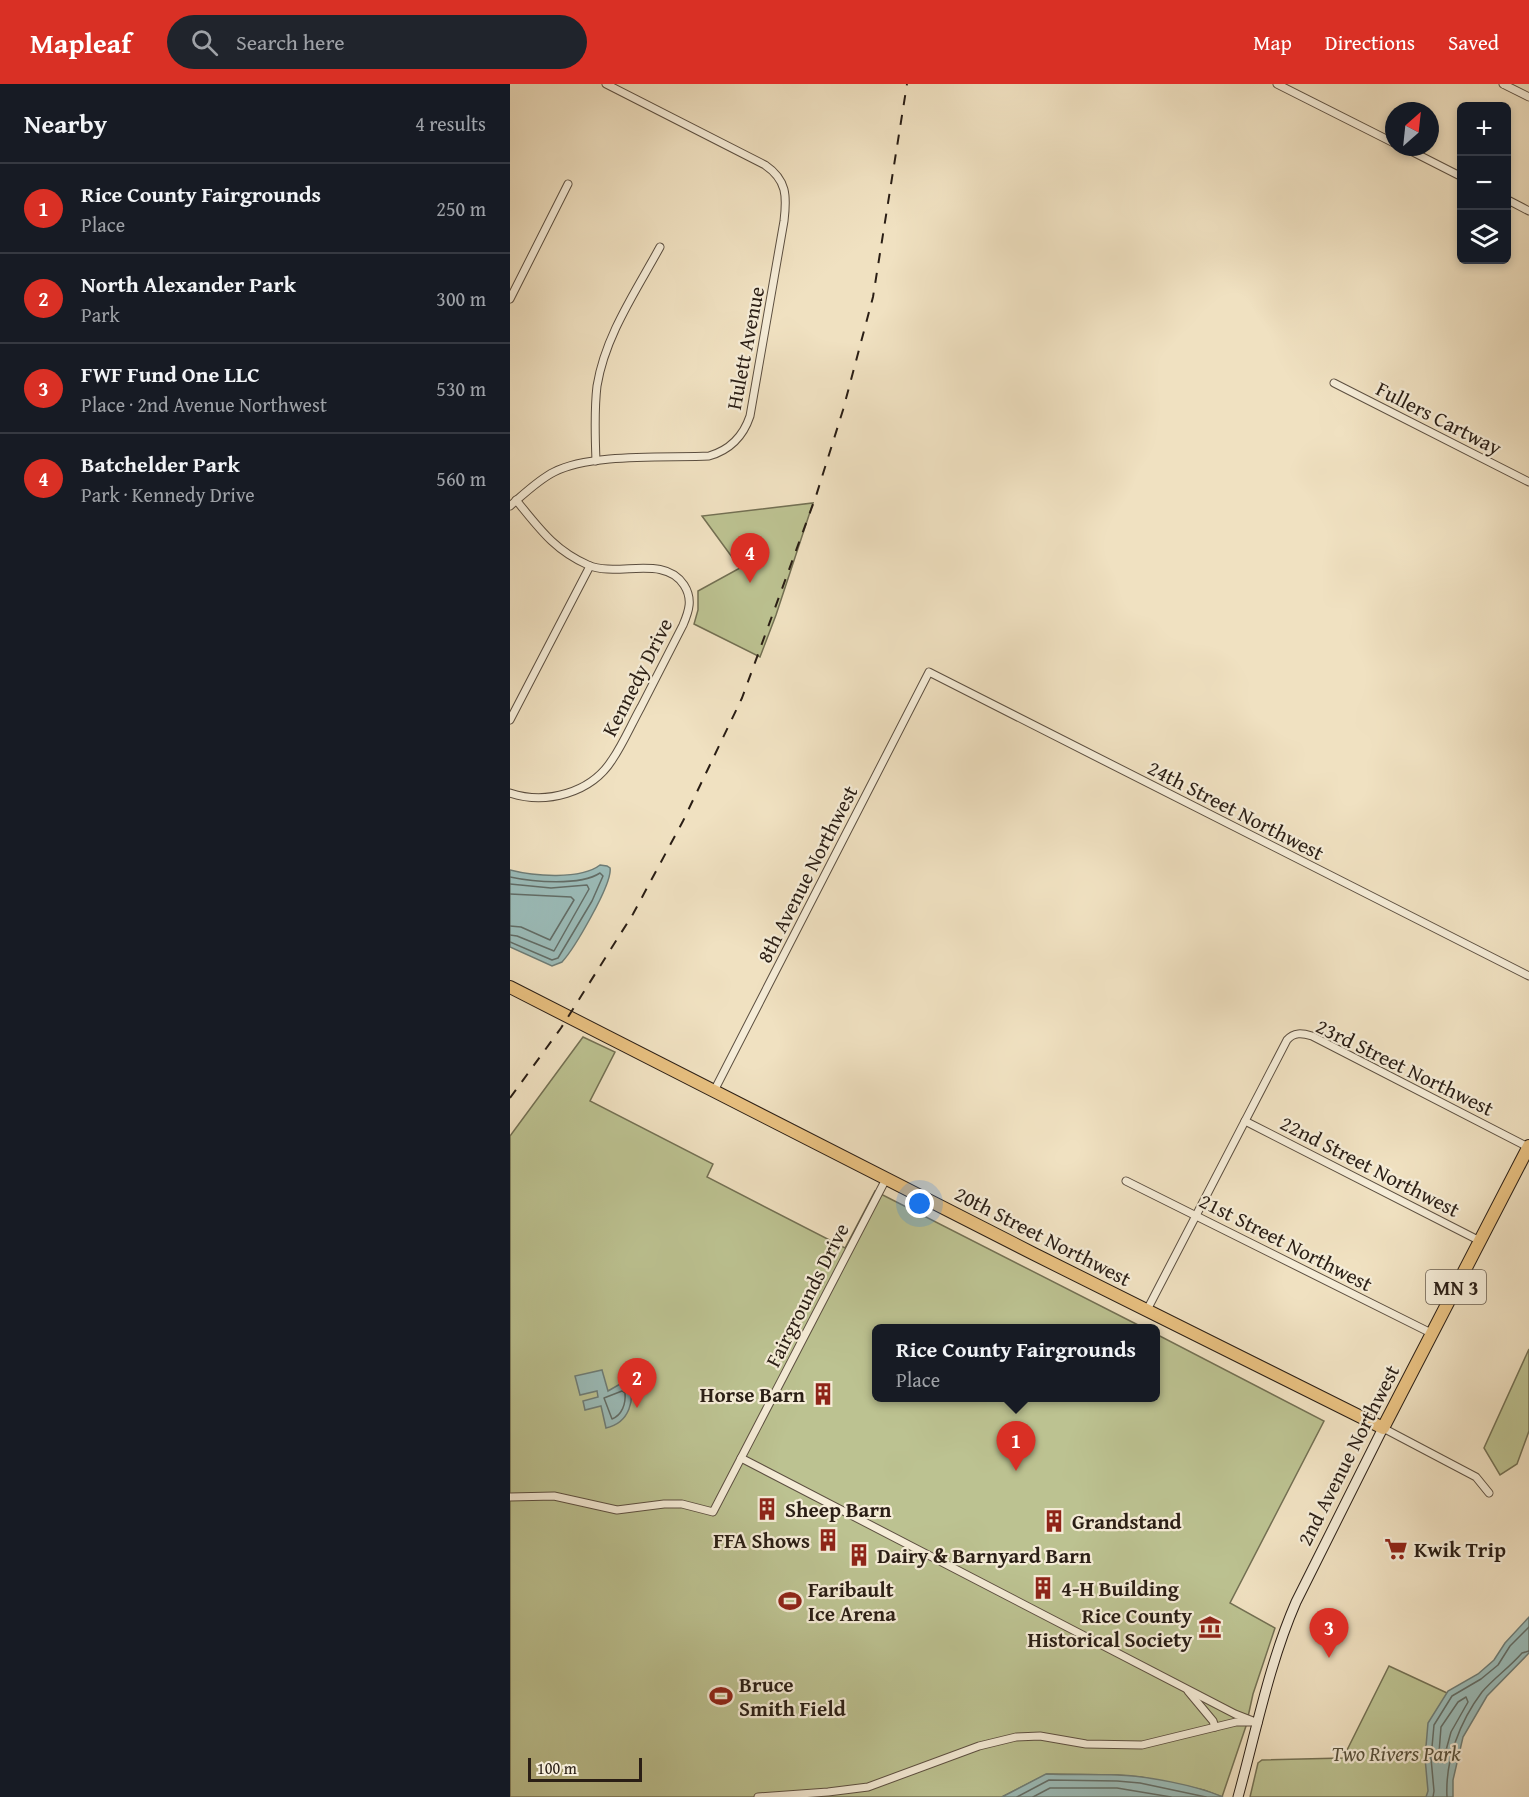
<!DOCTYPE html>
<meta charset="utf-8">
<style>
:root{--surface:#171b24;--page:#20242c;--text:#f1f3f6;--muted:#9ea1a6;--line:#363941;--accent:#d93025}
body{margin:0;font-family:"Gentium Book Plus",serif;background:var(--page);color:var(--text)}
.controls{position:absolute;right:18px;top:18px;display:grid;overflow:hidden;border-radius:9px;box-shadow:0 3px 9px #0003}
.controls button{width:54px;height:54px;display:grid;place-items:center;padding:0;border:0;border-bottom:2px solid var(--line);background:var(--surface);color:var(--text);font:30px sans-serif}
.compass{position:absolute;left:875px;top:18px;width:54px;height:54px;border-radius:50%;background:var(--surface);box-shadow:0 3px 9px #0003;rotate:27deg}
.scale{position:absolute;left:18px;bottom:15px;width:114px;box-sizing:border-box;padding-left:6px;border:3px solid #2a1e15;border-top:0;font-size:16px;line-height:21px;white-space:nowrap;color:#2a1e15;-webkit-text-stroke:4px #f5ecd7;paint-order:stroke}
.you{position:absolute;left:410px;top:1120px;width:21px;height:21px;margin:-15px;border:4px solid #fff;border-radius:50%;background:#1a73e8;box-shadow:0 0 0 9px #1a73e833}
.badge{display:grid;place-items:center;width:39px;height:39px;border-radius:50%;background:var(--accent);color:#fff;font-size:20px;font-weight:700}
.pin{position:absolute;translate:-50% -50px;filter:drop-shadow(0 2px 3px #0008)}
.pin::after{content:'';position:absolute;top:32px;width:21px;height:18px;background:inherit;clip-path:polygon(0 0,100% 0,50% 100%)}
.popup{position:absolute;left:362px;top:1240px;width:288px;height:78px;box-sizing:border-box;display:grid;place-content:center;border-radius:9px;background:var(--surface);filter:drop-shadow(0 2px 4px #0005);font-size:20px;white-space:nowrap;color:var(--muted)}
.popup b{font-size:22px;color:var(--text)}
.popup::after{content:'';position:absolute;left:50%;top:100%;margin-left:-12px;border:12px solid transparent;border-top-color:var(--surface)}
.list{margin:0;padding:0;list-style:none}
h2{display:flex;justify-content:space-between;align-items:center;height:78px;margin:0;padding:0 24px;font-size:26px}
h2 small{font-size:20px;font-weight:400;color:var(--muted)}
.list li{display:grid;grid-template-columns:39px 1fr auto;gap:18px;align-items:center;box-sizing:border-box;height:90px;padding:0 24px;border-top:2px solid var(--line)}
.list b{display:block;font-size:22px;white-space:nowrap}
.list p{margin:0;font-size:20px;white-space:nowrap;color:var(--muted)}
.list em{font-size:20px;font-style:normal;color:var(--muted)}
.icon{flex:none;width:33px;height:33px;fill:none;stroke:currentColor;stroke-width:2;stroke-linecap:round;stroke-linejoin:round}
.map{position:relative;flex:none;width:1019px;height:1713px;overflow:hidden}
header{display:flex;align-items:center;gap:36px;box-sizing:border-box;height:84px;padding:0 30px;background:var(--accent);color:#fff}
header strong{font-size:28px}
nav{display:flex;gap:33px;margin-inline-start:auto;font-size:21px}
.search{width:420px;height:54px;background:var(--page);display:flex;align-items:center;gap:15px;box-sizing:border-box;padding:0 21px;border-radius:33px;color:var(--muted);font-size:22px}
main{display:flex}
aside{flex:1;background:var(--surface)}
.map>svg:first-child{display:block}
.green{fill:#bcc291;stroke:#737053;stroke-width:1.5}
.water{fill:#9bbcb9;stroke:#6e7d77;stroke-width:1.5}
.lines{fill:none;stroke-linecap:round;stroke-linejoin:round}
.shore{stroke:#626d67;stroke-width:1.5}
.street-casing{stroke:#5c4f40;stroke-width:9}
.secondary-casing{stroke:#2a1e15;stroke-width:11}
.highway-casing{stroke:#2a1e15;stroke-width:14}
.street{stroke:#f5ecd7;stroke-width:7}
.secondary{stroke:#f5ecd7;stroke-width:9}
.highway{stroke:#e8c080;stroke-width:12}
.rail{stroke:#2a1e15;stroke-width:2;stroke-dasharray:10 10;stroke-linecap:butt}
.labels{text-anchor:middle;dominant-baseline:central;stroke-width:4.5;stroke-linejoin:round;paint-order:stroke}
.shield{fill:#f5ecd7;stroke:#675c4f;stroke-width:1.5}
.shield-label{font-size:20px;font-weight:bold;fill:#2a1e15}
.street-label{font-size:21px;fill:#2a1e15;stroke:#f5ecd7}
.poi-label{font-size:21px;font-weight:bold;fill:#2a1e15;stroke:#f5ecd7;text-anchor:start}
.park-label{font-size:21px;font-style:italic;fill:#564f3a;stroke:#f5ecd7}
</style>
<header>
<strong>Mapleaf</strong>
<div class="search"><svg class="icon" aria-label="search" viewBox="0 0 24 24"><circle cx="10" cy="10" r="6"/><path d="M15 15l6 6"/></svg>Search here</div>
<nav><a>Map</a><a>Directions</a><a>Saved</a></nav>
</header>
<main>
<aside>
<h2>Nearby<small>4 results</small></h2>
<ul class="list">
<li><span class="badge">1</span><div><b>Rice County Fairgrounds</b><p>Place</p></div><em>250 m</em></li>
<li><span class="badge">2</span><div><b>North Alexander Park</b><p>Park</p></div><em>300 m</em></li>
<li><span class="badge">3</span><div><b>FWF Fund One LLC</b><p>Place · 2nd Avenue Northwest</p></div><em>530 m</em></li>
<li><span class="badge">4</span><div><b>Batchelder Park</b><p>Park · Kennedy Drive</p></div><em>560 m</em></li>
</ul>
</aside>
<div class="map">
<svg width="1019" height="1713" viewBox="0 0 1019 1713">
<rect width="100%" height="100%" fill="#f0e1c1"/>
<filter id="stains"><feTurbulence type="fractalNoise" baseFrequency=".00333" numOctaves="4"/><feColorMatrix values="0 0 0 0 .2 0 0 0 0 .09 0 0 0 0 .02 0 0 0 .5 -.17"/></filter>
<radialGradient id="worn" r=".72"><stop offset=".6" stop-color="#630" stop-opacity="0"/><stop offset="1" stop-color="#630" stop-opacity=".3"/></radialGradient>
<!-- green -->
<g class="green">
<polygon points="303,419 266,531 250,573 184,540 188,526 188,507 230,484 192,432"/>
<polygon points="73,953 105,968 80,1017 203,1080 197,1093 335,1164 365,1107 634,1244 366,1244 366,1314 646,1314 646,1250 814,1337 720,1519 765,1544 743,1610 736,1642 712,1713 694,1706 631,1693 607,1691 537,1690 492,1713 0,1713 0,1052"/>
<polygon points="1019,1265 1019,1347 1007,1380 990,1391 974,1364"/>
<polygon points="879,1582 950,1615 932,1713 740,1713 748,1679 752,1676 833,1674"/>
</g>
<!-- water -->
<g class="water">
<path d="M90 781 97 782 100 784C103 799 64 865 52 878L42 882 0 863V786C23 792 71 796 90 781Z"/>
<path d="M92 1286 98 1307 117 1296C127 1315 119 1339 96 1344L91 1322 75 1326 73 1317 88 1313 87 1307 70 1311 65 1292Z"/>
<polygon points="1019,1533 1019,1569 977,1612 953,1653 943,1696 943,1713 916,1713 918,1707 915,1674 918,1639 938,1607 968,1590 984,1576 995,1559"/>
<path d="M536 1690C560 1691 584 1690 607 1691 637 1692 685 1701 713 1713H492Z"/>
</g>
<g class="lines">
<!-- shore -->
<g class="shore">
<path d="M0 793C23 798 70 802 90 789L93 792 82 817 48 874 42 876 0 858"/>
<polyline points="0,800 41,804 77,801 79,805 44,867 7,852 0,851"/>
<polyline points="0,810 61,813 64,816 40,856 11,843 0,842"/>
<path d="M112 1307 115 1309C116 1320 112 1331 102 1335L94 1314Z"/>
<polygon points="956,1613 958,1618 941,1648 935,1670 931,1671 929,1669 931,1643 948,1618"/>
<polyline points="507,1713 539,1696 607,1697 630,1699 696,1713"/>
<polyline points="523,1713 540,1704 607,1704 661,1713"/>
<polyline points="923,1713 924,1707 921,1674 924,1641 942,1612 971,1595 988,1581 1000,1562 1019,1543"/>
<path d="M937 1713C935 1676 950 1637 972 1608 984 1594 1000 1583 1012 1569L1019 1567"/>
</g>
<!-- street casing -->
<g class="street-casing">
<g id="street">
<polyline points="767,0 884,59"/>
<polyline points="993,0 1019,13"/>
<polyline points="893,63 952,93"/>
<polyline points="996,115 1019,127"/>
<polyline points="0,215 58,100"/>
<polyline points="824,299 1019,398"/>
<path d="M86 377C85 352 84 327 87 302 95 252 126 207 150 163"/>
<path d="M0 422C14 410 28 396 44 388 80 369 157 374 199 372 220 366 233 353 240 332L274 137C277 112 277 96 255 81L96 0"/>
<polyline points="0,636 80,482"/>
<path d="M0 709C36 721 81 709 102 676 113 660 121 641 131 623 145 596 159 568 173 541 179 527 183 515 174 501 154 470 107 494 78 481 44 466 29 444 6 416"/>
<polyline points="204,1007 419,588 1019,892"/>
<polyline points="735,1037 970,1157"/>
<polyline points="616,1097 921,1249"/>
<path d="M637 1226 777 956C784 948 792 949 802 952L1018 1063"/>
<polyline points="873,1344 966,1393 979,1409"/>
<polyline points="231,1374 725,1630 748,1639"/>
<polyline points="0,1413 44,1412 107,1426 154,1420 172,1420 203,1428 376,1095"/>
<polyline points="678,1607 703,1637 705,1643"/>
<polyline points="248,1713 318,1708 358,1703 469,1662 506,1653 530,1652 576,1660 632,1661 726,1638 742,1638"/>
</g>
</g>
<!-- secondary casing -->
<g class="secondary-casing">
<path id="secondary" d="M728 1713C746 1648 759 1580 786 1518L873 1344"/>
</g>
<!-- highway casing -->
<g class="highway-casing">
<polyline id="highway" points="0,903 524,1170 873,1344 1019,1062"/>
</g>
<!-- street -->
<use href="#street" class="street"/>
<!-- secondary -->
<use href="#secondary" class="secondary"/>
<!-- highway -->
<use href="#highway" class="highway"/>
<!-- rail -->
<polyline class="rail" points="0,1014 51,944 123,830 173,737 232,614 306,412 333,326 363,213 397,0"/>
</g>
<!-- icons -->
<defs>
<g id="building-bare" transform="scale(1.8)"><path d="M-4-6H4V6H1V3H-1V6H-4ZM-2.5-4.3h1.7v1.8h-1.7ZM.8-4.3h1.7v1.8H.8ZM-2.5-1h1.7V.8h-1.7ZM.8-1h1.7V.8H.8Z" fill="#8f2418" stroke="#f5ecd7" stroke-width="2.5" paint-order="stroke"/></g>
<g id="supermarket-bare" transform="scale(1.8)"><path d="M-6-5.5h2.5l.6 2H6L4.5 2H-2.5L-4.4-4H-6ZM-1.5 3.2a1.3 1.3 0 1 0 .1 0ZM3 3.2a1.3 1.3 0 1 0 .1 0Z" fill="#8f2418" stroke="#f5ecd7" stroke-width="2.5" paint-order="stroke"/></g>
<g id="stadium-bare" transform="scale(1.8)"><path d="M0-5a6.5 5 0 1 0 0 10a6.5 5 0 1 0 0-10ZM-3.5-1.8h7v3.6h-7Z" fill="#8f2418" stroke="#f5ecd7" stroke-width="2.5" paint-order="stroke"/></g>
<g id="museum-bare" transform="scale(1.8)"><path d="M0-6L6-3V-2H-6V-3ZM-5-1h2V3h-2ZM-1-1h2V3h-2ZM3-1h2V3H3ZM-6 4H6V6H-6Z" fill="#8f2418" stroke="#f5ecd7" stroke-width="2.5" paint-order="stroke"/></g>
</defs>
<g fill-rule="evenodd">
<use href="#building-bare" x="313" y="1310"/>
<use href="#building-bare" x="257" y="1425"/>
<use href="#building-bare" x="544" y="1437"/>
<use href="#building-bare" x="318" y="1456"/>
<use href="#supermarket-bare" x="886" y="1465"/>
<use href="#building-bare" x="349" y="1471"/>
<use href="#building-bare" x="533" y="1504"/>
<use href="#stadium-bare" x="280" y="1517"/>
<use href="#museum-bare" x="700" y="1543"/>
<use href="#stadium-bare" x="211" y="1612"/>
</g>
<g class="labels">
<!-- shield labels -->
<rect class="shield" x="916" y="1186" width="60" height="34" rx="4.5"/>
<g class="shield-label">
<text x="946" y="1203">MN 3</text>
</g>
<!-- street labels -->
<g class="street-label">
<text transform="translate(235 264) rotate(-79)">Hulett Avenue</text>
<text transform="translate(929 334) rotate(27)">Fullers Cartway</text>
<text transform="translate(127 593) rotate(-63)">Kennedy Drive</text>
<text transform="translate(726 726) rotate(27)">24th Street Northwest</text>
<text transform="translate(297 790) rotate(-63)">8th Avenue Northwest</text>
<text transform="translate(895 983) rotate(26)">23rd Street Northwest</text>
<text transform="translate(860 1082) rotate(27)">22nd Street Northwest</text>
<text transform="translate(533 1152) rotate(27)">20th Street Northwest</text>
<text transform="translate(776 1158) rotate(27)">21st Street Northwest</text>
<text transform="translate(297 1211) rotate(-63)">Fairgrounds Drive</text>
<text transform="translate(838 1371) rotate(-63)">2nd Avenue Northwest</text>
</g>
<!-- poi labels -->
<g class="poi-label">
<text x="295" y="1310" text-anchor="end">Horse Barn</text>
<text x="275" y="1425">Sheep Barn</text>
<text x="562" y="1437">Grandstand</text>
<text x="300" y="1456" text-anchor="end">FFA Shows</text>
<text x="904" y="1465">Kwik Trip</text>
<text x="367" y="1471">Dairy &amp; Barnyard Barn</text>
<text x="551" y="1504">4-H Building</text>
<text x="298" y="1505">Faribault<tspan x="298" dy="24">Ice Arena</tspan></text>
<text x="682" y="1531" text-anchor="end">Rice County<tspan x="682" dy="24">Historical Society</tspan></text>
<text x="229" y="1600">Bruce<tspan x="229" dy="24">Smith Field</tspan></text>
</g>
<!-- park labels -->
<g class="park-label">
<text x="886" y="1669">Two Rivers Park</text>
</g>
</g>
<rect width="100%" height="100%" filter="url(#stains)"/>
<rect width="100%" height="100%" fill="url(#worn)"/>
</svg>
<div class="controls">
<button>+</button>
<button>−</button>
<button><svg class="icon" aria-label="layers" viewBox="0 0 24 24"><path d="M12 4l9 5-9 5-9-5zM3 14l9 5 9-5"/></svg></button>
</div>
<svg class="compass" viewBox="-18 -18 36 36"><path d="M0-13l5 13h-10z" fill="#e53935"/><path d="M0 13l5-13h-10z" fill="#9ea1a6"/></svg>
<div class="scale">100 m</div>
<div class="you"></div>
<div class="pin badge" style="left:506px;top:1387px">1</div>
<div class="popup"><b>Rice County Fairgrounds</b>Place</div>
<div class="pin badge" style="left:127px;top:1324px">2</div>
<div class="pin badge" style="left:819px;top:1574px">3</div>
<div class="pin badge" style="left:240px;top:499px">4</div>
</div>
</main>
